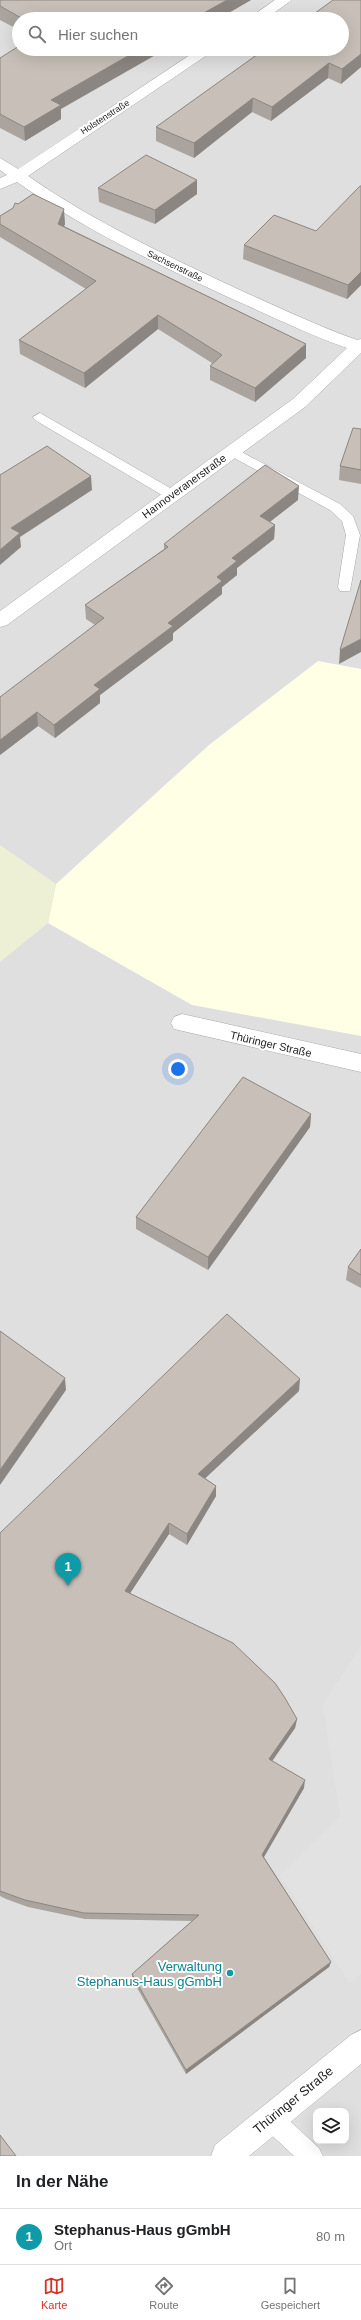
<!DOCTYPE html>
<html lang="de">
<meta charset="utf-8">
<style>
:root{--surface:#fff;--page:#f6f6f6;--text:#202124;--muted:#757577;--line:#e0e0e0;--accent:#d93025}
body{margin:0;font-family:Arial,sans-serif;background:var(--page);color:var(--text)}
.controls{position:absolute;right:12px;bottom:12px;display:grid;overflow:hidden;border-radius:8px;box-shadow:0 4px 16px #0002}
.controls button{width:36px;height:36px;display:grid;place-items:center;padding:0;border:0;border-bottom:1px solid var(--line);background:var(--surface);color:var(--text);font:20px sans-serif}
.you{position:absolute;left:178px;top:1069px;width:14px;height:14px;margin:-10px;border:3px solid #fff;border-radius:50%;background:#1a73e8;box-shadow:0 0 0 6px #1a73e833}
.badge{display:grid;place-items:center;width:26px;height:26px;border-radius:50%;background:var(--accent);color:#fff;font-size:13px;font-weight:700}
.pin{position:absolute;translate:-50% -33px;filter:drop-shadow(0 1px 2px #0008)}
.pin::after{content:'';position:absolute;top:21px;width:14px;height:12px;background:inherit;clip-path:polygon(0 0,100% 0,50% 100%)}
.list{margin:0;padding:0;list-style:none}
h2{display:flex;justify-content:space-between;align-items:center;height:52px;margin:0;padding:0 16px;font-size:17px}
h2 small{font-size:13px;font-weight:400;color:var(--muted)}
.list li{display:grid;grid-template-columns:26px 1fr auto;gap:12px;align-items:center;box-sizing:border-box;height:56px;padding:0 16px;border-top:1px solid var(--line)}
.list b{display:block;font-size:15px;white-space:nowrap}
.list p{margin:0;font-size:13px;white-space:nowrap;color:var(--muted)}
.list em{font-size:13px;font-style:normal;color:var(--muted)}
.icon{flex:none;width:22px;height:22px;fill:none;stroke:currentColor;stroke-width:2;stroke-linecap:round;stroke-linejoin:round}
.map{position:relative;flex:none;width:361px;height:2156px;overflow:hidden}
.search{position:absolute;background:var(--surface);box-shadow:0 4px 16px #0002;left:12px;right:12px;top:12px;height:44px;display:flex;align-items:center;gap:10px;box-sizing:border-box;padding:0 14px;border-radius:22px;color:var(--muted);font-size:15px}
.sheet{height:108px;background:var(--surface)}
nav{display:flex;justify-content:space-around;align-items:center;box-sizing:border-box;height:56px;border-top:1px solid var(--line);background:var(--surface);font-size:11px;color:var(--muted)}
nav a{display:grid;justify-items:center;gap:2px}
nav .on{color:var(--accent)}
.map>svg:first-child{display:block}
.residential{fill:#e0dfdf;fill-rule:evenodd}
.education{fill:#ffffe5}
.farmland{fill:#eef0d5}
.parking{fill:#e2e2e2}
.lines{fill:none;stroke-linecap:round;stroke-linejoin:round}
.service-casing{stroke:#a9a9a9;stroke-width:1}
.minor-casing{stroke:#a9a9a9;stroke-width:1}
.service{fill:#fff;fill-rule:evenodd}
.minor{fill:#fff;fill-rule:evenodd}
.wall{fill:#aba49e}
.shaded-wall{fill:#8b8681}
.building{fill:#c7bfb8;stroke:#8b8681}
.culture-dot{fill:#0f9aa8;stroke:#fff;stroke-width:1.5}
.labels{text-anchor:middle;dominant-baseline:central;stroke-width:4;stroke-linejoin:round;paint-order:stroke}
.far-street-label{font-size:9px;fill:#222;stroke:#fff}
.street-label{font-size:11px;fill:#222;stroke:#fff}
.near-culture-label{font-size:13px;fill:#0d838f;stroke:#fff;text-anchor:end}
.near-street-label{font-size:13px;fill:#222;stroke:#fff}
</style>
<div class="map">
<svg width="361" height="2156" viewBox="0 0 361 2156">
<rect width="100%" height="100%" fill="#f2efe9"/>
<!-- residential -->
<path class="residential" d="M0 0H361V2156H0ZM19 19H342V49H19ZM316 2111H346V2141H316Z"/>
<!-- education -->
<polygon class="education" points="318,661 361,669 361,1036 192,1005 48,923 56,884 209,745"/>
<!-- farmland -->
<polygon class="farmland" points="0,845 56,884 48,923 0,962"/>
<!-- parking -->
<polygon class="parking" points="361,1645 361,1974 350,1984 280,1875 340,1817 323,1705"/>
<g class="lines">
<!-- service casing -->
<g class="service-casing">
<g id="service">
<polygon points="40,413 177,492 179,495 172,500 167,498 35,420 33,417"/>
<polygon points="232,447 340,504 353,516 360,535 350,591 340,591 338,587 346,535 342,521 330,510 227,454 225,451"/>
<polygon points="271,2108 279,2111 319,2148 323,2156 294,2156 263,2127 260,2119 263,2111"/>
</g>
</g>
<!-- minor casing -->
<g class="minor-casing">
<g id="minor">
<polygon points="275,0 292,0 265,19 248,19"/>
<path d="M199 49H216L28 176C94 222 169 257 242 291 280 308 318 326 357 340L361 339V353L305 407 7 625 0 627V611L293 399 347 348C307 334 269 315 230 298 157 264 83 229 17 182L0 189V178L7 175 0 170V158L18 169Z"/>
<polygon points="182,1014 361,1054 361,1072 174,1029 171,1023 174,1017"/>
<polygon points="361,2030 361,2064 249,2156 211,2156 215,2145 351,2035"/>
</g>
</g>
<!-- service -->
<use href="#service" class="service"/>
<!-- minor -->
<use href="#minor" class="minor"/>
</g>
<!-- wall -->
<g class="wall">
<polygon points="0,0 251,0 218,19 19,19 19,30 0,20"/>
<polygon points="361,0 361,67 341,84 328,78 271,121 252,112 194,158 156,141 156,127"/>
<polygon points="0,58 61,109 61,119 25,141 0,128"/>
<polygon points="361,186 361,285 347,299 243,259 244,245 316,231"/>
<polygon points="98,188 197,194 155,224 99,202"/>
<polygon points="13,208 65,224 64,226 306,344 306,358 255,402 210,380 210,366 212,363 158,329 85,388 20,354 19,340 86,289 0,237 0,216"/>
<polygon points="361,429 361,484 339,480 340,466"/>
<polygon points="298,500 270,522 275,525 274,539 237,568 237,575 222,587 222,594 173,633 173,640 100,695 100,703 55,738 38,726 0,755 95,625 86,619 85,605 164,549 164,544"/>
<polygon points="311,1114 310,1127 208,1270 136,1229 136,1217"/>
<polygon points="361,1249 361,1288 346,1280 348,1267"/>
<polygon points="299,1391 205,1478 216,1486 216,1496 187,1545 169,1534 130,1593 297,1719 295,1728 272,1761 304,1788 264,1857 331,1962 329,1967 186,2074 132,1979 132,1974 192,1921 85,1919 28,1907 6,1899 0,1896 0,1533"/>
</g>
<!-- shaded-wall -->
<g class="shaded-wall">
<polygon points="227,0 251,0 218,19 193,19"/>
<polygon points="140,49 166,49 61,109 61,119 25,141 24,127 51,100"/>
<polygon points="361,54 361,67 341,84 342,69"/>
<polygon points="329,63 328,78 271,121 272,107"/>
<polygon points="253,98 252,112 194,158 194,143"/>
<polygon points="197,180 197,194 155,224 155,210"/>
<polygon points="64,209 65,224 59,238 58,224"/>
<polygon points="361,272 361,285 347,299 348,285"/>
<polygon points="158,315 158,329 85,388 84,373"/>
<polygon points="306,344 306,358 255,402 255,388"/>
<polygon points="91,476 92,490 20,537 21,547 0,565 0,550 11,528"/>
<polygon points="299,486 298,500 259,530 260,516"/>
<polygon points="275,525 274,539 237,568 237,575 222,587 222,594 173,633 173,640 100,695 100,703 55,738 54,725 94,685 217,577 232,558"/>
<polygon points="361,639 361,652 339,664 340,650"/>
<polygon points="37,712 38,726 0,755 0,740"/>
<polygon points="311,1114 310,1127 208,1270 208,1257"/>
<polygon points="65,1378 66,1390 0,1485 0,1470"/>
<polygon points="300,1379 299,1391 198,1485 198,1474"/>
<polygon points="216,1486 216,1496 187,1545 187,1534"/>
<polygon points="169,1523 169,1534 125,1601 125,1591"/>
<polygon points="297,1719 295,1728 268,1767 269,1759"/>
<polygon points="305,1780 304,1788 261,1862 262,1855"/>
<polygon points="331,1962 329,1967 186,2074 186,2070"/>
</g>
<!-- building -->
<g class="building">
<polygon points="0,0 227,0 193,19 23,19 0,6"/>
<polygon points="333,0 361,0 361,54 342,69 329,63 272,107 253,98 194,143 156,127 265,49 342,49 342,19 307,19"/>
<polygon points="19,46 19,49 140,49 51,100 61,105 24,127 0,114 0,58"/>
<polygon points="146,155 197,180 155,210 98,188"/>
<polygon points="360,186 361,186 361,272 348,285 244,245 274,215 316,231"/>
<polygon points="33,194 64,209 58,224 306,344 255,388 210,366 222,355 158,315 84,373 19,340 96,281 0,224 0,216 13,208 15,203 18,204"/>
<polygon points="353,428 361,429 361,470 340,466"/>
<polygon points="47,446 91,476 11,528 20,533 0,550 0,475"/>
<polygon points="265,465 299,486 260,516 275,525 232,558 237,561 217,577 222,581 168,623 173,626 94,685 100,689 54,725 37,712 0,740 0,697 104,618 85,605 168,547 164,544"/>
<polygon points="361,580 361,639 340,650"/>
<polygon points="243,1077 311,1114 208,1257 136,1217"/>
<polygon points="361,1249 361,1275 348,1267"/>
<polygon points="227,1314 300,1379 198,1474 216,1486 187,1534 169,1523 125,1591 233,1643 275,1683 285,1698 297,1719 269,1759 305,1780 262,1855 331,1962 186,2070 132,1974 199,1915 84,1913 25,1900 0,1891 0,1533"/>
<polygon points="0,1331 65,1378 0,1470"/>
<polygon points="0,2135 16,2156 0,2156"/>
</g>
<!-- markers -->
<circle class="culture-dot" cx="230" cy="1973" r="4"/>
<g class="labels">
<!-- far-street labels -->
<g class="far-street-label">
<text transform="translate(105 117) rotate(-33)">Holstenstraße</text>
<text transform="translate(175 266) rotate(26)">Sachsenstraße</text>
</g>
<!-- street labels -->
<g class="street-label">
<text transform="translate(184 486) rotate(-36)">Hannoveranerstraße</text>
<text transform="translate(271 1044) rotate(13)">Thüringer Straße</text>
</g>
<!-- near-culture labels -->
<g class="near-culture-label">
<text x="222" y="1966">Verwaltung<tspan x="222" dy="15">Stephanus-Haus gGmbH</tspan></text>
</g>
<!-- near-street labels -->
<g class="near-street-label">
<text transform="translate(293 2100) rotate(-39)">Thüringer Straße</text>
</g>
</g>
</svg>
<div class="controls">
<button><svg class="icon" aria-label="layers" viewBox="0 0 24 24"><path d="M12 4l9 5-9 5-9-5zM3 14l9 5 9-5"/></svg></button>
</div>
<div class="you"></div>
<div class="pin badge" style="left:68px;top:1586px;background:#0f9aa8">1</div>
<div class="search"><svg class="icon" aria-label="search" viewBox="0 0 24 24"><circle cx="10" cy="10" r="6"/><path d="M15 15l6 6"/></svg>Hier suchen</div>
</div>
<section class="sheet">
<h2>In der Nähe<small></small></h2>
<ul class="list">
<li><span class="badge" style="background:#0f9aa8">1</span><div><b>Stephanus-Haus gGmbH</b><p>Ort</p></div><em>80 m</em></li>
</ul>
</section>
<nav>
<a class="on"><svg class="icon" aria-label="map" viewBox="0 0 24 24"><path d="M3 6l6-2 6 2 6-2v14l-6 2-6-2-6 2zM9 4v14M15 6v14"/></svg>Karte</a>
<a><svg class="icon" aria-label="directions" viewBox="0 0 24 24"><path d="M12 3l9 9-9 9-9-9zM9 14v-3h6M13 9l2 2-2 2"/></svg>Route</a>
<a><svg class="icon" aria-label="saved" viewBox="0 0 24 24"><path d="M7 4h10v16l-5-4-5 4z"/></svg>Gespeichert</a>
</nav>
